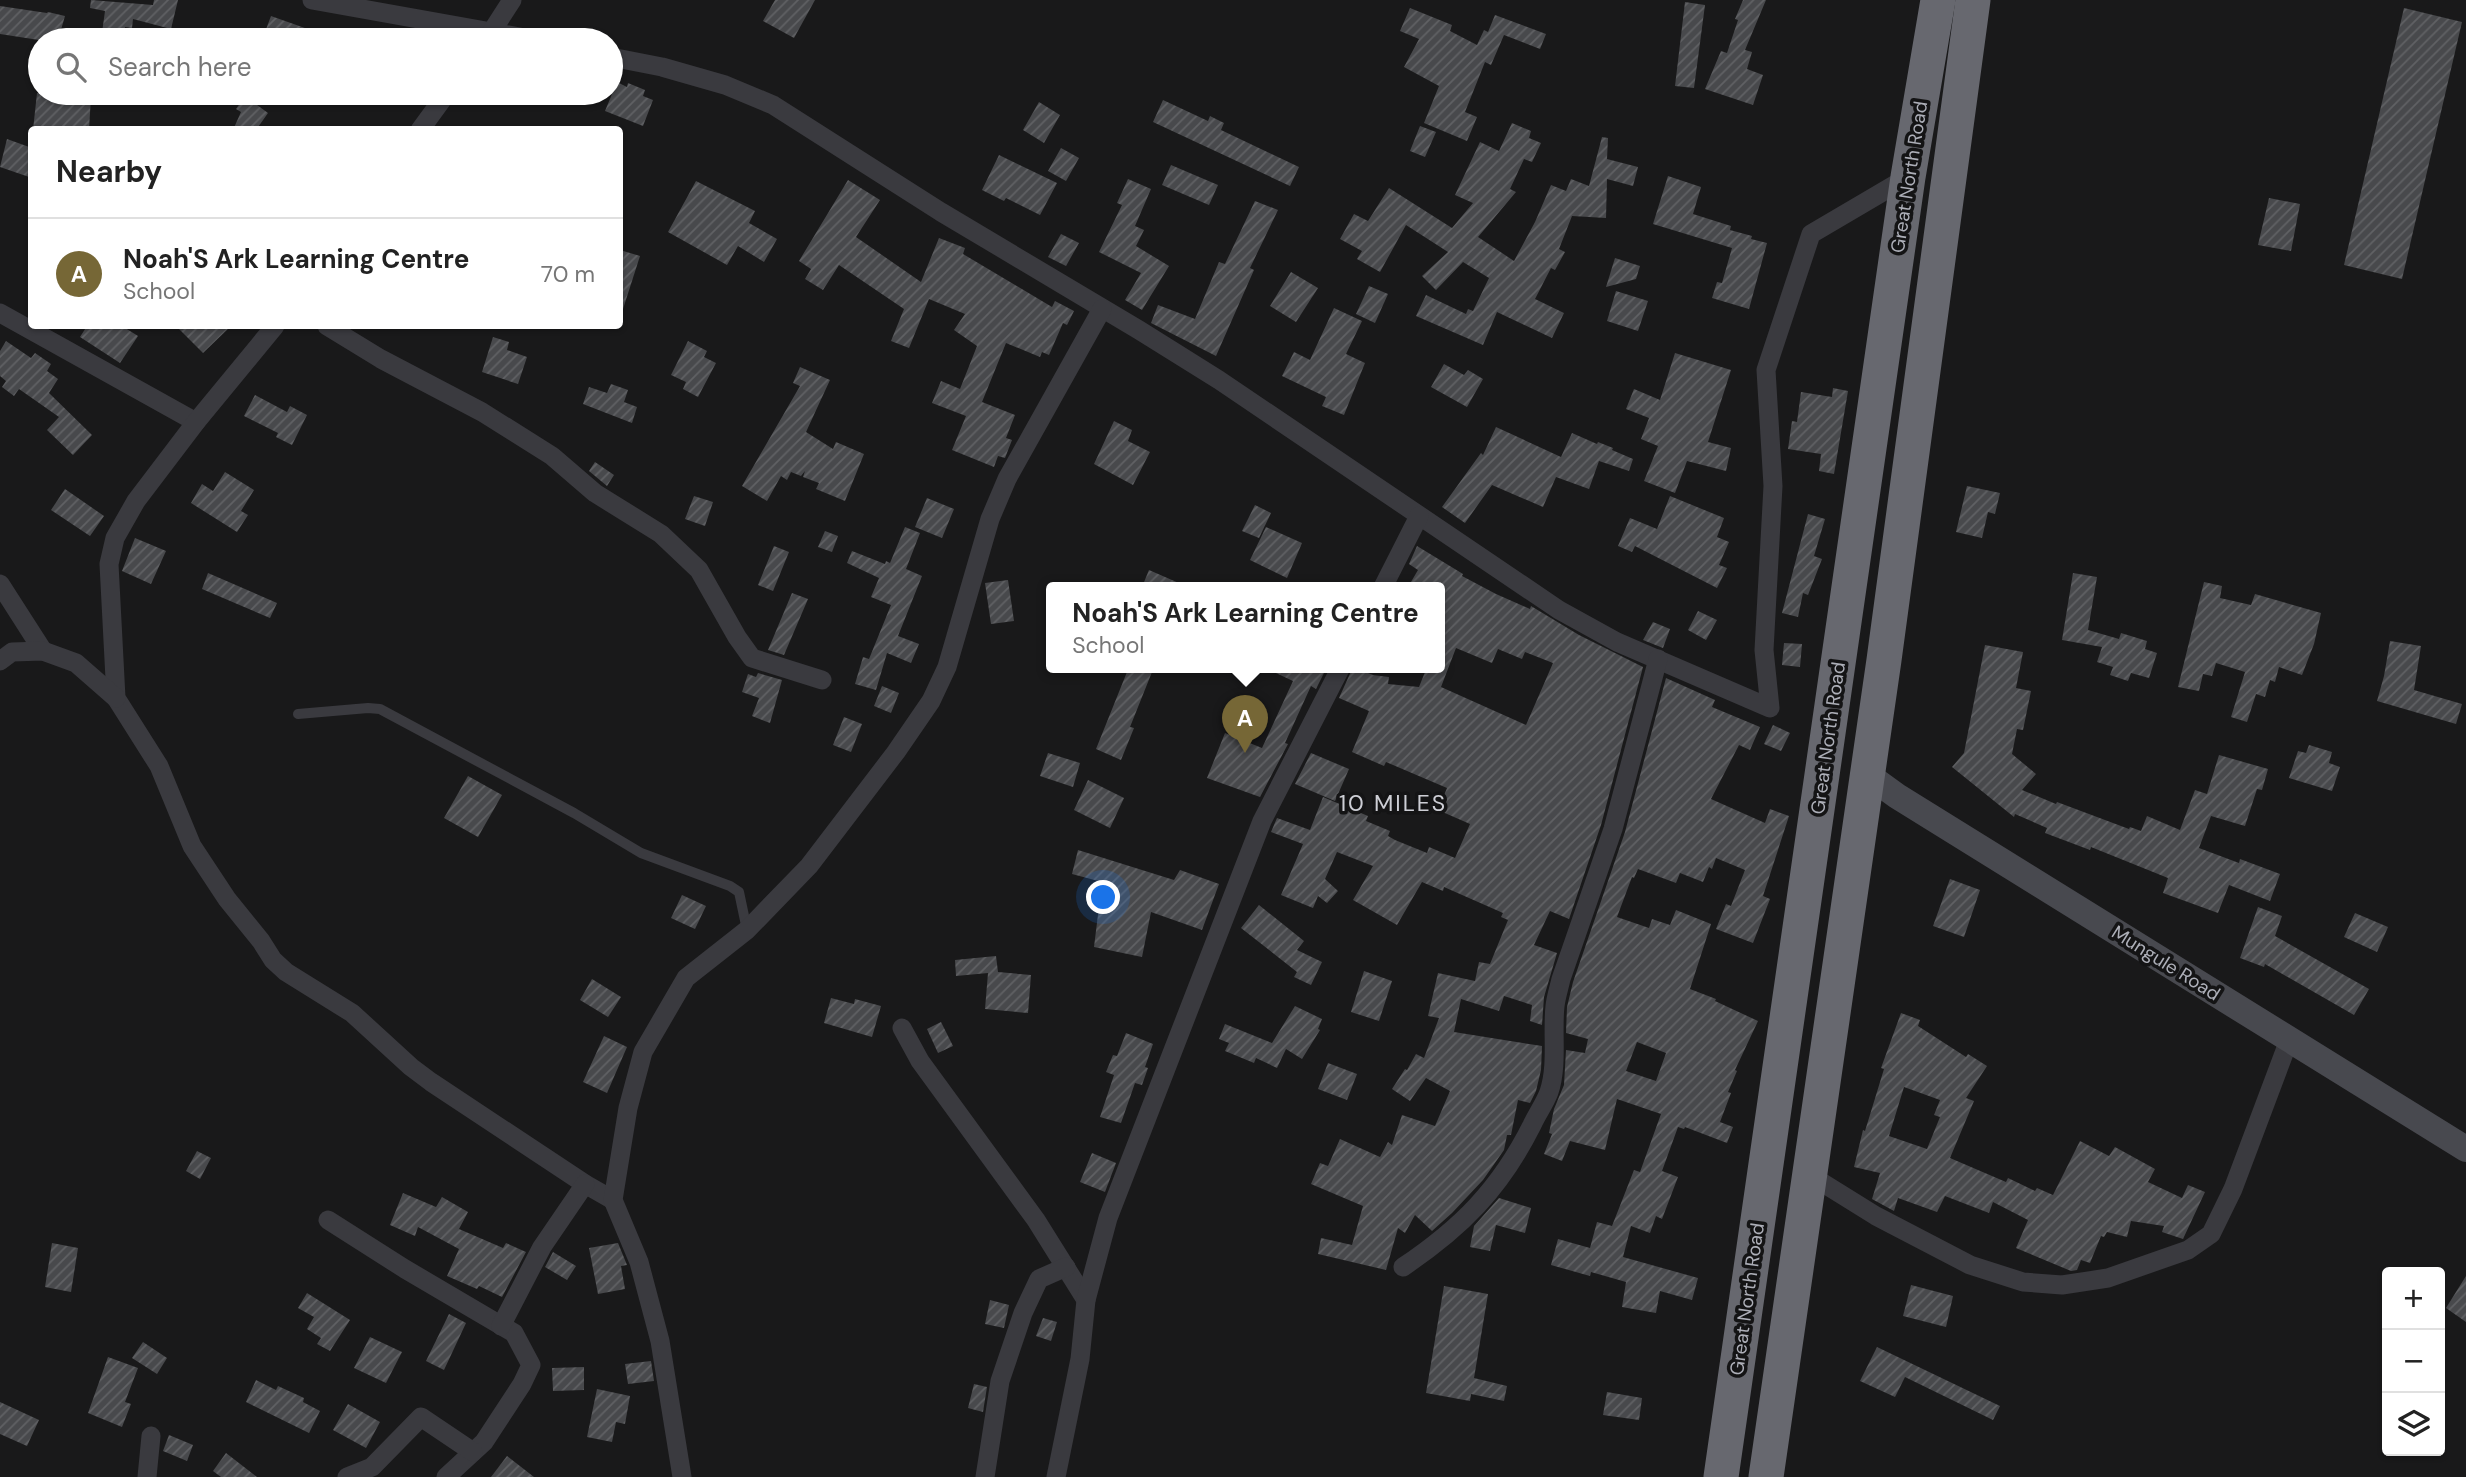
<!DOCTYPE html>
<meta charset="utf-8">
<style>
:root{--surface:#fff;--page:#f6f6f6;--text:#222;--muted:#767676;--line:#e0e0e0;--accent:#766736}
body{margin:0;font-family:"DM Sans",sans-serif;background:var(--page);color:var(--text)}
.controls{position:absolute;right:21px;bottom:21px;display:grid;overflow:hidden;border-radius:7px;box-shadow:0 2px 5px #0004}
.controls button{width:63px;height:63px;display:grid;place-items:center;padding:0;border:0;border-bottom:2px solid var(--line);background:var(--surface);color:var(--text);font:35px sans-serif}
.you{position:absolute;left:1104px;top:898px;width:24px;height:24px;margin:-18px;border:5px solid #fff;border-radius:50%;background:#1a73e8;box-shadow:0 0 0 10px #1a73e833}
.badge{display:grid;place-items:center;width:46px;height:46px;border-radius:50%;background:var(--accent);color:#fff;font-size:23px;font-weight:700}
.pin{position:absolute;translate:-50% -58px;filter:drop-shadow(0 2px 4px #0008)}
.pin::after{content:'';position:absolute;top:37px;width:24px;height:21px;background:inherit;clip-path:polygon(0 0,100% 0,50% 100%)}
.popup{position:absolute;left:1046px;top:582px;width:399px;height:91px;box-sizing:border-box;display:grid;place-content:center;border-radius:7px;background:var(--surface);filter:drop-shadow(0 2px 5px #0005);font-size:23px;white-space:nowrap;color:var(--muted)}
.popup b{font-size:26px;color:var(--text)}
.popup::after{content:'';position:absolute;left:50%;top:100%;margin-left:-14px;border:14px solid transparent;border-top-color:var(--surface)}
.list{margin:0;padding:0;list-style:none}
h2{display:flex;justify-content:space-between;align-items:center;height:91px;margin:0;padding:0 28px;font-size:30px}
h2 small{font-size:23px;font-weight:400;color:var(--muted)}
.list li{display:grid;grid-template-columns:46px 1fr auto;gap:21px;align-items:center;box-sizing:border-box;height:112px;padding:0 28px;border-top:2px solid var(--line)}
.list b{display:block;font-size:26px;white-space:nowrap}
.list p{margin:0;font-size:23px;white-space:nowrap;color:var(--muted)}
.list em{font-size:23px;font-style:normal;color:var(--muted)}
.icon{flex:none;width:38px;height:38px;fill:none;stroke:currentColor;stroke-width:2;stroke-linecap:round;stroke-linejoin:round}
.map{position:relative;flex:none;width:2466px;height:1477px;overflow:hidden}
.search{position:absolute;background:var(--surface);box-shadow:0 2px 5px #0004;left:28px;top:28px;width:595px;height:77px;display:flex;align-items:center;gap:18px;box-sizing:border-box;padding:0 24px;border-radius:38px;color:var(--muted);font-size:26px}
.panel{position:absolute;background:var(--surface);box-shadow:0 2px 5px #0004;left:28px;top:126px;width:595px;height:203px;border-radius:7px}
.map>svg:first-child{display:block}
.building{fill:url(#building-hatch);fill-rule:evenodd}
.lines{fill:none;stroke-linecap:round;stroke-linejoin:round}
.lane{stroke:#3a3a3f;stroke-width:10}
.street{stroke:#3a3a3f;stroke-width:19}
.secondary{stroke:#48494f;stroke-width:26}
.highway{stroke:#67686f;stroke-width:35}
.labels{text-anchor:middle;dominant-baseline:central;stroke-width:7;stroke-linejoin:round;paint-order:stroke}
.street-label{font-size:19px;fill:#adafb8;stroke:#141415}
.quarter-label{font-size:23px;letter-spacing:2px;fill:#cdced5;stroke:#141415}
</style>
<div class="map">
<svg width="2466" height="1477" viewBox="0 0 2466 1477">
<defs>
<pattern id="building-hatch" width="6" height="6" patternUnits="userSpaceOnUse" patternTransform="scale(1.75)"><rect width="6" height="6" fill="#48494c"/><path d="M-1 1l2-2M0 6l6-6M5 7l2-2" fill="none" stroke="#606164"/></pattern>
</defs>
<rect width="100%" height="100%" fill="#19191a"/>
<!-- building -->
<g class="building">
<polygon points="91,0 153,5 154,0 178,0 171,29 133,19 132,28 125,27 123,40 101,40 105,11 90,8"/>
<polygon points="775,0 815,0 794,38 763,21"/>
<polygon points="1743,0 1766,0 1745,50 1752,52 1747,69 1763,75 1753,105 1705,89 1721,51 1727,53 1738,20 1735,19"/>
<polygon points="1685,2 1705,5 1694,88 1675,86"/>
<polygon points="0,6 47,13 48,12 65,16 58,40 39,40 0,34"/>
<polygon points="1410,8 1452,25 1450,31 1477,45 1484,30 1488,32 1495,15 1546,34 1540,49 1504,35 1491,65 1485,62 1465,112 1477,117 1467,141 1424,123 1439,86 1404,67 1419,39 1400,31"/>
<polygon points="2404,8 2462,22 2402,279 2344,265"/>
<polygon points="271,16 333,38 332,40 262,40"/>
<polygon points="617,82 627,87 628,83 645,90 643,96 653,100 643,126 605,111"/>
<polygon points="37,93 91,96 89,130 33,130"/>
<polygon points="245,96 268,113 256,130 233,130 241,112 236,109"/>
<polygon points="1163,100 1208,121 1210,116 1224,123 1221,130 1299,167 1290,186 1153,122"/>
<polygon points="1039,102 1060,115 1044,143 1023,130"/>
<polygon points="1512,123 1531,131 1529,138 1541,143 1532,162 1524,159 1510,189 1516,192 1478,237 1514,261 1535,222 1551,185 1566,191 1571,179 1589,186 1602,137 1608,138 1607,159 1638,167 1633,186 1607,179 1606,218 1572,216 1559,249 1565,252 1555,270 1551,268 1535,299 1564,313 1552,338 1497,312 1483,345 1416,316 1426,295 1466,314 1468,309 1473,311 1489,278 1463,262 1436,290 1422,276 1448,252 1406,225 1380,272 1357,259 1362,251 1340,239 1354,214 1368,221 1389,188 1452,228 1473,203 1455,195 1480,142 1499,151"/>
<polygon points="1420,126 1436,132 1425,157 1410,151"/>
<polygon points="7,139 32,148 32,178 0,167"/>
<polygon points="1061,148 1079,158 1066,181 1048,171"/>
<polygon points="999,155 1057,183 1040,215 1006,198 1004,201 982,190"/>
<polygon points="1171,165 1218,185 1209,205 1162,185"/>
<polygon points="1668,176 1701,187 1693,214 1731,226 1730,230 1752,236 1751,239 1767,243 1749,309 1712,298 1717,282 1722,283 1732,248 1653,224"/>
<polygon points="1128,179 1151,189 1135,226 1144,230 1136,246 1169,266 1142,310 1125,300 1141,273 1099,252 1122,205 1117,203"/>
<polygon points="848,180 880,200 856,237 921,282 939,238 965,248 963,254 1052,307 1055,301 1074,311 1067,325 1063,323 1049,355 1042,352 1040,357 1006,343 982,402 1015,415 1006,438 1012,440 1005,458 998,456 994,467 952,450 966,416 932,403 941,381 960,389 977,346 954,330 965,314 929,299 909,348 891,341 904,309 839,265 823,290 805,279 811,269 799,261"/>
<polygon points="696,181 755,211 749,223 777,239 764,262 738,246 727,265 668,232"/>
<polygon points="2269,198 2300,204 2291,251 2258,245"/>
<polygon points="1255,201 1278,210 1250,268 1254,270 1216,356 1151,323 1158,305 1195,319 1219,262 1225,264"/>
<polygon points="1061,234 1079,243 1066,266 1048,257"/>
<polygon points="620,250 640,256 623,309 620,308"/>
<polygon points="1615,258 1640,266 1636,279 1606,287"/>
<polygon points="1291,272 1318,288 1296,322 1270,306"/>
<polygon points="1369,286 1388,294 1375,323 1356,314"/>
<polygon points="1616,291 1648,301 1638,331 1607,321"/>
<polygon points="1334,308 1362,321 1346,354 1365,363 1344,415 1322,406 1326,397 1282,376 1294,352 1310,360"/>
<polygon points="87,326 122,326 138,336 120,363 80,337"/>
<polygon points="176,326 231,326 203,353"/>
<polygon points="493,337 509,342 507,350 527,357 518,384 482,372"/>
<polygon points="6,341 31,358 35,353 51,364 47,371 58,379 49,393 92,435 73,455 47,430 59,417 19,389 14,396 2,387 6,381 0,376 0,351"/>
<polygon points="688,341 707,351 704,357 716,363 698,397 683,389 686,382 671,375"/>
<polygon points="1675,353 1731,370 1708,442 1731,448 1726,471 1687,461 1675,493 1644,481 1658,446 1641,439 1649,418 1626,409 1634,389 1660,400"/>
<polygon points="1444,364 1464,375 1468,370 1483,379 1467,407 1431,387"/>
<polygon points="800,367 830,380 806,432 833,449 836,442 864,454 845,501 816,489 819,483 803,477 805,471 801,476 791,472 787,480 781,476 767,501 742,486 800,386 793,383"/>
<polygon points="611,384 628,390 624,402 637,407 632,423 583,404 589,387 607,393"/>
<polygon points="1833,388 1848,391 1834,474 1819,471 1821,454 1788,449 1792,421 1797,422 1801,392 1832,397"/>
<polygon points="255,395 287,412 290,406 307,415 292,445 276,437 278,433 244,416"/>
<polygon points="1114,421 1132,430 1128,441 1150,452 1133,485 1094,464"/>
<polygon points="1496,427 1561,457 1572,433 1597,444 1598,442 1613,448 1612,450 1633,459 1629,471 1599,461 1589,489 1556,477 1543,507 1492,485 1465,523 1442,507 1481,453 1483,455"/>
<polygon points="595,462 614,475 607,486 589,471"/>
<polygon points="225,472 254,490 241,511 248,515 237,532 191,503 202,484 213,491"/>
<polygon points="1967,486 2000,493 1995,514 1988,512 1982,538 1956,532"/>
<polygon points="65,489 104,516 90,536 51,510"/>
<polygon points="694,496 713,502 705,526 685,519"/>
<polygon points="1670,496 1724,518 1717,537 1729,542 1719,565 1727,568 1717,588 1635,546 1632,552 1618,546 1630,518 1657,529"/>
<polygon points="927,498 954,509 942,538 915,527"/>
<polygon points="1255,505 1271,513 1259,538 1242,531"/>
<polygon points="1808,514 1825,519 1814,556 1822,559 1808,595 1803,593 1798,617 1782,613"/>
<polygon points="905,527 920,533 906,569 922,576 898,636 919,644 911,663 887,653 876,690 855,684 863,657 869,659 891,605 871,597 879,578 847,563 852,551 885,564 886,561 890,563"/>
<polygon points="1266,527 1302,543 1287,578 1250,560"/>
<polygon points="825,531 838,536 832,552 818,547"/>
<polygon points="135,538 166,551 151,584 122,571"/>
<polygon points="774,546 789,552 773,591 758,585"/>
<path d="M1417 546 1463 574 1462 576 1496 594 1530 609 1531 606 1579 635 1643 667 1601 825 1569 919 1550 911 1534 945 1557 953 1544 997 1542 1025 1530 1021 1532 1005 1504 996 1499 1011 1461 999 1454 1032 1542 1046 1541 1070 1536 1091 1530 1103 1518 1100 1511 1135H1507L1504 1150 1483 1180 1452 1213 1432 1231 1415 1215 1405 1233 1398 1228 1386 1270 1318 1254 1321 1238 1352 1245 1363 1206 1311 1184 1320 1163 1328 1166 1340 1139 1380 1157 1388 1142 1392 1145 1402 1115 1435 1126 1450 1091 1426 1078 1410 1101 1392 1089 1405 1069 1407 1070 1416 1054 1424 1058 1439 1018 1428 1016 1438 973 1475 981 1479 962 1490 964 1508 920 1501 917 1503 913 1444 887 1443 891 1422 882 1397 925 1353 900 1373 866 1337 852 1325 879 1338 891 1327 903 1318 896 1313 908 1281 895 1303 844 1271 832 1277 818 1310 830 1323 797 1368 816 1366 821 1390 831 1388 836 1395 840 1427 853 1429 847 1455 858 1470 824 1438 810 1447 788 1386 762 1384 766 1352 752 1369 711 1339 698 1353 667 1373 675 1389 677 1388 684 1419 687 1427 667H1439V587H1408L1418 570 1409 564ZM1456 648 1492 663 1498 649 1522 659 1525 652 1553 663 1526 725 1441 687Z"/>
<polygon points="1149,570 1188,587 1142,587"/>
<polygon points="208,573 277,603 270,618 202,589"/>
<polygon points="2073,573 2097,577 2088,630 2119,639 2121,633 2147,641 2145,649 2157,653 2149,678 2131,673 2128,681 2110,675 2113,667 2097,662 2102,647 2062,640"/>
<polygon points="1008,580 1014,621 991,624 985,583"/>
<polygon points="2204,582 2222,586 2220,598 2251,605 2255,594 2321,613 2314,644 2302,675 2279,667 2275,682 2270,680 2265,697 2256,694 2247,722 2231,717 2245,672 2216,663 2212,676 2203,674 2199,691 2178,687"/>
<polygon points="792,593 808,599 784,655 768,650"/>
<polygon points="1698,611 1717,620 1706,640 1688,630"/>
<polygon points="1653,622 1670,629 1663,648 1643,640"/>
<polygon points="2390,641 2421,646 2414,690 2462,704 2456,724 2377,701 2384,676"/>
<polygon points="1784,643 1802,644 1800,667 1782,665"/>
<polygon points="1985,645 2023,652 2016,688 2031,691 2023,730 2017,729 2012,754 2036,774 2022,790 2056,804 2057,802 2129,829 2130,827 2141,831 2147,816 2180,830 2195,790 2207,794 2219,755 2268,769 2262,790 2257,789 2245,826 2211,816 2199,848 2239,863 2240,859 2280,874 2270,901 2229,885 2218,913 2163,893 2168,878 2091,847 2090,850 2045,833 2047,828 2015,814 2014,817 1952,767 1964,753"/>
<polygon points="1129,667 1154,667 1130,727 1134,728 1121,760 1096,749"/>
<polygon points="1263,667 1316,667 1325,671 1316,689 1311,686 1285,743 1288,744 1260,797 1207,778 1225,733 1262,748 1293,681"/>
<polygon points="758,673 782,680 770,723 752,716 759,698 742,692 748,674 756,677"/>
<path d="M1666 678 1715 700 1712 707 1760 727 1750 750 1739 745 1711 799 1765 823 1770 809 1789 816 1763 896 1770 899 1753 943 1716 929 1726 904 1731 906 1745 870 1716 858 1712 869 1709 867 1703 882 1680 873 1676 883 1638 869 1634 878 1632 877 1617 917 1649 928 1652 919 1670 925 1676 910 1711 924 1690 989 1716 999 1715 1001 1758 1021 1735 1070 1737 1071 1728 1092 1731 1093 1720 1122 1733 1127 1727 1143 1685 1127 1684 1129 1678 1127 1662 1171 1678 1177 1662 1219 1656 1216 1650 1233 1631 1226 1623 1257 1698 1278 1692 1300 1660 1291 1656 1313 1622 1307 1626 1282 1591 1272 1590 1276 1551 1265 1558 1239 1590 1248 1597 1222 1612 1226 1634 1170 1640 1172 1661 1114 1617 1099 1605 1150 1570 1141 1562 1161 1544 1154 1552 1134 1549 1133 1554 1109 1564 1085 1566 1050 1585 1053 1588 1039 1566 1033 1567 1007 1573 982 1625 832ZM1637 1042 1666 1053 1656 1081 1626 1071Z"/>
<polygon points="882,686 899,693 891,713 874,706"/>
<polygon points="844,717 862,724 851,752 833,745"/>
<polygon points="1773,725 1790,733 1781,751 1764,744"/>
<polygon points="2309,745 2332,752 2329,763 2340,767 2332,791 2289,778 2298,751 2306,753"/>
<polygon points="1048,753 1080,763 1073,787 1040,776"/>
<polygon points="1311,753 1349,769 1335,801 1295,784"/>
<polygon points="468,776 502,795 478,837 444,818"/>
<polygon points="1088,780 1124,798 1110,828 1074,810"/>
<polygon points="1078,850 1174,880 1180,870 1219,884 1202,930 1151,912 1142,957 1094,947 1102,882 1072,874"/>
<polygon points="1950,879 1980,890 1964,937 1933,926"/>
<polygon points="682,895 706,906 695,929 671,918"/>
<polygon points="1259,905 1304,941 1297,950 1322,962 1311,985 1294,977 1297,972 1241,928"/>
<polygon points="2258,907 2282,916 2275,936 2369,989 2354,1015 2265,964 2264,967 2240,958"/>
<polygon points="2355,913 2388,927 2377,952 2344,937"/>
<polygon points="996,956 998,972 1031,975 1028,1013 985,1009 988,973 956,976 955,960"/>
<polygon points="1364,971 1392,981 1379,1021 1351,1012"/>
<polygon points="592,979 621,997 608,1017 580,1000"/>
<polygon points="831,998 854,1004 855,999 881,1006 872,1037 824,1023"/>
<polygon points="1295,1006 1322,1019 1318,1029 1320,1030 1302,1059 1286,1049 1277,1068 1256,1058 1254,1063 1225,1051 1229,1043 1219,1039 1225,1024 1272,1043"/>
<path d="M1901 1013 1920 1020 1918 1026 1966 1057 1968 1054 1987 1066 1966 1098 1974 1101 1950 1158 2006 1182 2008 1178 2035 1191 2037 1188 2053 1195 2080 1141 2109 1156 2115 1147 2155 1169 2148 1182 2182 1198 2188 1185 2205 1192 2183 1239 2162 1232 2164 1226 2131 1221 2127 1237 2107 1232 2104 1237 2101 1236 2090 1263 2081 1260 2077 1270 2071 1271 2016 1248 2028 1220 1993 1202 1989 1213 1945 1196 1937 1212 1898 1198 1894 1211 1872 1199 1880 1173 1854 1167 1863 1130 1865 1131 1884 1069 1881 1068ZM1904 1087 1940 1100 1934 1115 1940 1117 1927 1149 1889 1136Z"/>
<polygon points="941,1022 953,1046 938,1053 927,1029"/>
<polygon points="1126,1033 1153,1044 1145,1067 1148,1068 1142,1085 1135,1083 1121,1123 1100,1117 1114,1075 1106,1072 1113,1055 1117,1056"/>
<polygon points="604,1036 627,1047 607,1093 583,1082"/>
<polygon points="1328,1063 1357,1074 1347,1100 1318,1089"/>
<polygon points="197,1151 211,1158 200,1179 186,1171"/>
<polygon points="1092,1153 1116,1163 1105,1192 1080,1182"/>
<polygon points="403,1193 436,1207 442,1197 468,1212 459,1229 503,1248 506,1243 526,1252 502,1297 479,1286 477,1289 447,1276 459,1249 418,1227 415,1236 390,1225"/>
<polygon points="1499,1198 1531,1208 1525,1233 1496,1225 1490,1251 1470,1247 1474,1226"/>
<polygon points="52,1243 78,1248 71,1292 45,1287"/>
<polygon points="618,1243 627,1265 621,1266 625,1289 598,1294 589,1248"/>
<polygon points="553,1252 576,1266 567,1280 545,1267"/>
<polygon points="2466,1276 2466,1322 2446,1308"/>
<polygon points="1911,1285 1953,1296 1946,1327 1903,1316"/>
<polygon points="1444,1286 1488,1294 1474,1378 1507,1386 1504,1401 1471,1394 1470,1401 1426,1393"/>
<polygon points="307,1293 350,1320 330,1351 317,1344 321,1338 307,1329 314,1317 298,1308"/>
<polygon points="990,1300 1009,1305 1004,1328 985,1324"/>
<polygon points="449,1314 466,1323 444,1370 426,1361"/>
<polygon points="1043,1318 1057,1322 1051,1341 1036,1336"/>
<polygon points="370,1337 402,1352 386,1383 354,1368"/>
<polygon points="143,1342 167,1358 157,1374 132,1358"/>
<polygon points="1877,1347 2000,1406 1993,1420 1905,1377 1895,1397 1860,1381"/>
<polygon points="108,1357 138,1368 125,1402 131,1404 122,1427 88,1413"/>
<polygon points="651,1361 654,1381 628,1384 625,1364"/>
<polygon points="584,1367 584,1390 553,1391 552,1368"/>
<polygon points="256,1380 276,1390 278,1386 304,1398 303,1402 320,1411 309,1433 246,1402"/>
<polygon points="974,1384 987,1387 983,1412 968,1408"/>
<polygon points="597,1389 630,1396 625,1424 616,1422 612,1442 587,1437"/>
<polygon points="1607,1392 1642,1398 1639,1420 1603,1415"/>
<polygon points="0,1402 39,1420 27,1446 0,1434"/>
<polygon points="348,1404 380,1422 366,1448 333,1430"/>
<polygon points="169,1435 193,1445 187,1461 163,1451"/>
<polygon points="226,1453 257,1477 221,1477 213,1471"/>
<polygon points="507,1456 534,1477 491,1477"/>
</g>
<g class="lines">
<!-- lane -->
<polyline class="lane" points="298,714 368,708 380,709 574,813 641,853 730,886 739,892 747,930"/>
<!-- street -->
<g class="street">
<polyline points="312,0 536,40"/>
<polyline points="487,39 512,0"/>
<polyline points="611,57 662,67 725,85 773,105 941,212 1139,330 1219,380 1559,610 1617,642 1770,708 1764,650 1773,486 1766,370 1811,234 1908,177"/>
<polyline points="420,130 447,93"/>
<polyline points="0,313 196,422"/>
<polyline points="275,326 196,422 136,501 115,538 109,564 116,698 159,766 192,846 227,899 261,941 273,960 286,972 352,1013 411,1067 431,1082 585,1184 613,1200"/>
<polyline points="327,326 381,359 482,412 552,456 595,493 661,534 699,570 737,637 752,658 822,680"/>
<polyline points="0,584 43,651"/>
<polyline points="1383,587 1419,516"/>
<polyline points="0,661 12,652 43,651 76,663 116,698"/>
<polyline points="902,1028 920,1061 1036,1220 1086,1300"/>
<polyline points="1810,1175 1876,1216 1970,1265 2023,1282 2062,1285 2108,1278 2188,1250 2211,1234 2233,1189 2289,1040"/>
<polyline points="328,1220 405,1269 514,1333 531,1365 522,1384 484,1442 446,1477"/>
<path d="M1403 1267C1461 1228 1500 1189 1532 1125 1537 1114 1545 1103 1549 1092 1558 1065 1552 1033 1555 1006 1556 997 1559 988 1561 979L1613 829 1658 659"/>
<polyline points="501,1326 542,1247 585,1184"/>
<polyline points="147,1477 151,1436"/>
<polyline points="347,1477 372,1467 421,1417 473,1452"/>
<polyline points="682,1477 660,1341 639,1262 613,1200 628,1108 643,1052 686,978 747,930 809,866 896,752 931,701 947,667 990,519 1007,479 1102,309"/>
<polyline points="985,1477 1000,1381 1023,1313 1039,1279 1066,1267"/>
<polyline points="1056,1477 1080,1359 1086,1300 1108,1218 1262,821 1341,667"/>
</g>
<!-- secondary -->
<polyline class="secondary" points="1868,775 1897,796 2466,1149"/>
<!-- highway -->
<g class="highway">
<polyline points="1721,1477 1908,177 1938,0"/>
<polyline points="1766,1477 1884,660 1973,0"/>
</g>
</g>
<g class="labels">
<!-- street labels -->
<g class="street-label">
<text transform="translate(1909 177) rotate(-81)">Great North Road</text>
<text transform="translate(1828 738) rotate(-82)">Great North Road</text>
<text transform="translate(2166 963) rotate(32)">Mungule Road</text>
<text transform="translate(1747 1299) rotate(-82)">Great North Road</text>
</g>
<!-- quarter labels -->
<g class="quarter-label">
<text x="1393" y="803">10 MILES</text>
</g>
</g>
</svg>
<div class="controls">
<button>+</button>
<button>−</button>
<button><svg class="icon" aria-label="layers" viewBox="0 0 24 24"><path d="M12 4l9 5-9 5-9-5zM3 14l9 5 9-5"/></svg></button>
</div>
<div class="you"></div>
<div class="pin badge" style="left:1245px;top:753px">A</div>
<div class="popup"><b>Noah'S Ark Learning Centre</b>School</div>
<div class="search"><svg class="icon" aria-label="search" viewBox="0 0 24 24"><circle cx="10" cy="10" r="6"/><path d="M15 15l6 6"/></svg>Search here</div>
<section class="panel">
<h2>Nearby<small></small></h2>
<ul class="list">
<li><span class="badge">A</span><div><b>Noah'S Ark Learning Centre</b><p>School</p></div><em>70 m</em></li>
</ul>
</section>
</div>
